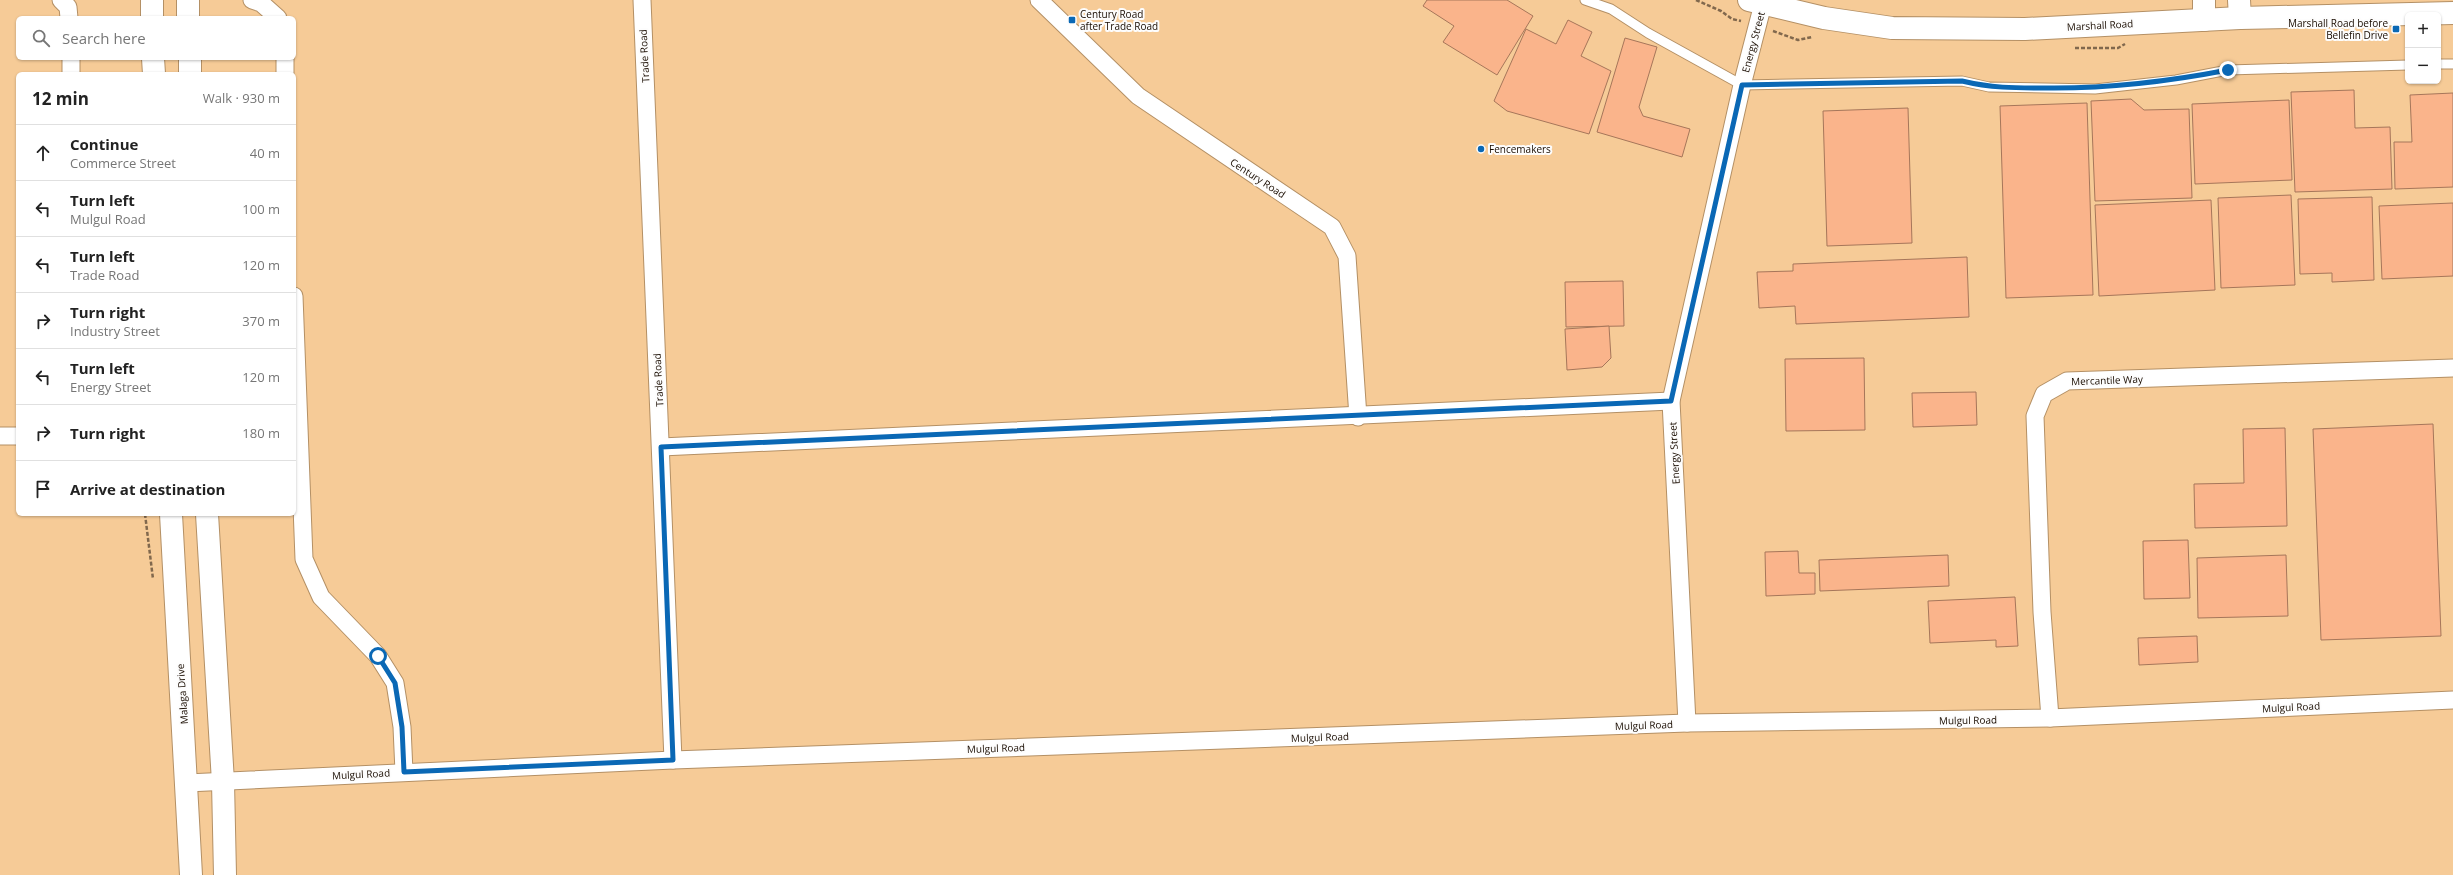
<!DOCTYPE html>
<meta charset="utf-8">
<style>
:root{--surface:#fff;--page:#f6f6f6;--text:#222;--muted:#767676;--line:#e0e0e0}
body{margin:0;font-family:"Open Sans",sans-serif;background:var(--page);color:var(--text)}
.controls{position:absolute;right:12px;top:12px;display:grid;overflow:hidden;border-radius:6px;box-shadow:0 1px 3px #0004}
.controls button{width:36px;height:36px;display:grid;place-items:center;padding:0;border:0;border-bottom:1px solid var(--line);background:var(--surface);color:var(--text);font:20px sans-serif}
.stop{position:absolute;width:12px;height:12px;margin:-9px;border:3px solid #0a68b5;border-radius:50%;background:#fff}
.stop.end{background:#0a68b5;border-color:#fff;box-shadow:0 1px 4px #0008}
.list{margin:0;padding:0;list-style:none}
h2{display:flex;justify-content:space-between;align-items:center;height:52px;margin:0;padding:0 16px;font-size:17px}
h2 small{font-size:13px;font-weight:400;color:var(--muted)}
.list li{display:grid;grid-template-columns:26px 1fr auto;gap:12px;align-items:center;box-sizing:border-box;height:56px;padding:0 16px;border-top:1px solid var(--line)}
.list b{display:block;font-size:15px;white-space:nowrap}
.list p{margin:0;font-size:13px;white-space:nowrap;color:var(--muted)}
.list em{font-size:13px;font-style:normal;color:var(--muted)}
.icon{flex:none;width:22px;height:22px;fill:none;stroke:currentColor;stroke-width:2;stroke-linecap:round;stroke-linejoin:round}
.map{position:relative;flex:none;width:2453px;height:875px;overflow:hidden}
.search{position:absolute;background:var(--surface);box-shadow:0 1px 3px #0004;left:16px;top:16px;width:280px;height:44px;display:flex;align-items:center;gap:10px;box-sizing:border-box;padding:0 14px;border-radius:6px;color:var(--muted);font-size:15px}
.panel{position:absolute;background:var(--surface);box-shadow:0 1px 3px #0004;left:16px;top:72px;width:280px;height:444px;border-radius:6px}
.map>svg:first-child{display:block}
.built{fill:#f6cb97;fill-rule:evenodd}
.building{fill:#fab48b;stroke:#a6765a}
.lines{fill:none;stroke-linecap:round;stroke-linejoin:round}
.lane-casing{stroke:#b49065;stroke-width:11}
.street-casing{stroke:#b49065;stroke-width:19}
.secondary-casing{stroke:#b49065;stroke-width:24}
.path{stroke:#81684d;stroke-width:2.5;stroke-dasharray:4 2;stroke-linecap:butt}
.lane{stroke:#fff;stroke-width:9}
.street{stroke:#fff;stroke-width:17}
.secondary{stroke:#fff;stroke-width:22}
.route{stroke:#0a68b5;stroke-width:5}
.poi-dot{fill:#0a68b5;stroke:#fdfdfd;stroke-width:1.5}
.labels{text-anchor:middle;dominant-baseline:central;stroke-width:4;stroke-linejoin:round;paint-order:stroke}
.poi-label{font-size:10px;fill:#190c00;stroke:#fdfdfd;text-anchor:start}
.street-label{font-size:10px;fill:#190c00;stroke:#fdfdfd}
</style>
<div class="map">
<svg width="2453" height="875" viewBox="0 0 2453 875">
<rect width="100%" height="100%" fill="#fcd5a8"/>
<!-- built -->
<path class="built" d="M0 0H2453V875H0ZM2408 15H2438V81H2408ZM18 18H294V58H18ZM18 74H294V514H18Z"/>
<!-- building -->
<g class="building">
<polygon points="1427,0 1507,0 1533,16 1497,75 1443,42 1454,26 1423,6"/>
<polygon points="1568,20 1592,32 1581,56 1611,71 1589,134 1507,111 1494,101 1526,29 1556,44"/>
<polygon points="1625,38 1657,47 1639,107 1643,116 1690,129 1682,157 1597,132"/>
<polygon points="2354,90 2355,128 2390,127 2392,189 2295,192 2291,92"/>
<polygon points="2453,93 2453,187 2395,189 2394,142 2412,142 2410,95"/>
<polygon points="2131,99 2144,110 2189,109 2192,198 2095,201 2091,101"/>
<polygon points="2289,100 2292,180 2195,184 2192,104"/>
<polygon points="2087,103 2093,295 2006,298 2000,106"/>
<polygon points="1908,108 1912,243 1827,246 1823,111"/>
<polygon points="2291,195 2295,285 2221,288 2218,198"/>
<polygon points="2372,197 2374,280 2332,282 2332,273 2300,274 2298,199"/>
<polygon points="2211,200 2215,290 2099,296 2095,205"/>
<polygon points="2453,203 2453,276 2382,279 2379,206"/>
<polygon points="1967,257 1969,317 1796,324 1795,306 1759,308 1757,272 1793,271 1793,264"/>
<polygon points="1623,281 1624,326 1566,327 1565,282"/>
<polygon points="1609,326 1611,358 1602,367 1567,370 1565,329"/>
<polygon points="1864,358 1865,430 1786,431 1785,359"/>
<polygon points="1976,392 1977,425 1913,427 1912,393"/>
<polygon points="2433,424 2441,636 2321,640 2313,429"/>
<polygon points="2285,428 2287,526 2195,528 2194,484 2244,483 2243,429"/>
<polygon points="2188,540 2190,598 2144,599 2143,541"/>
<polygon points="1798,551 1799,573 1815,573 1815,594 1766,596 1765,552"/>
<polygon points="1948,555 1949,586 1820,591 1819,560"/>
<polygon points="2286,555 2288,616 2198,618 2197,558"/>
<polygon points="2015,597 2018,646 1996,647 1996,640 1930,643 1928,601"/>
<polygon points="2197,636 2198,662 2139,665 2138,638"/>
</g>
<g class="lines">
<!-- lane casing -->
<g class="lane-casing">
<g id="lane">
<polyline points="1585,0 1611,9 1648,33 1742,85 1962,81 1989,87 2095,89 2176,80 2228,70 2408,65"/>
<polyline points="2438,64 2453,64"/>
</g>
</g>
<!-- street casing -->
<g class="street-casing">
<g id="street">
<polyline points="61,0 68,7 69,18"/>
<polyline points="252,0 261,3 278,18"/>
<polyline points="642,0 673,760"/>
<polyline points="1039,0 1138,96 1332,227 1347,256 1358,417"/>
<polyline points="71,58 71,74"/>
<polyline points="285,58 285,74"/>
<polyline points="294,296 304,559 321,597 378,656 395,683 402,727 404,772"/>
<polyline points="0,436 18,436"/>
<polyline points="661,447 1671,401"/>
<polyline points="2050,718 2042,612 2035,416 2044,394 2067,381 2453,368"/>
<polyline points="1687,723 1671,401 1742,85 1764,0"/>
<polyline points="187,783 673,760 1687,723 2050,718 2453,700"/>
</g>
</g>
<!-- secondary casing -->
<g class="secondary-casing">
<g id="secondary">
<polyline points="152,0 152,18"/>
<polyline points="188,0 188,18"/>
<polyline points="1749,0 1824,18 1892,28 2025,29 2240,18 2453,13"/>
<polyline points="2204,0 2204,20"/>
<polyline points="2239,0 2240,18"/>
<polyline points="153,58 154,74"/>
<polyline points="190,58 190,74"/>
<polyline points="171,514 191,875"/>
<polyline points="207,514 223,782 225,875"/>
</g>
</g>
<!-- path -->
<g class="path">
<polyline points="1696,0 1721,11 1732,19 1741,21"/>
<polyline points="1773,31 1798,40 1812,37"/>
<polyline points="2075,48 2118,48 2125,44"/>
<polyline points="145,514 153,579"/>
</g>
<!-- lane -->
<use href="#lane" class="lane"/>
<!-- street -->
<use href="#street" class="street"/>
<!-- secondary -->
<use href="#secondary" class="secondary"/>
</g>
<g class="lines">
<!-- route -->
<path class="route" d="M378 656 395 683 402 727 404 772 673 760 661 447 1671 401 1742 85 1962 81C1991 88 2014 88 2043 88 2106 89 2166 82 2228 70"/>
</g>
<!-- markers -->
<g class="poi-dot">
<rect x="1068" y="16" width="8" height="8" rx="2"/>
<rect x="2392" y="25" width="8" height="8" rx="2"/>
<circle cx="1481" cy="149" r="4"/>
</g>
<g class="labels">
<!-- poi labels -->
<g class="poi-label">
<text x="1080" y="14">Century Road<tspan x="1080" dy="12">after Trade Road</tspan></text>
<text x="2388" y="23" text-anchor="end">Marshall Road before<tspan x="2388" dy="12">Bellefin Drive</tspan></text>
<text x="1489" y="149">Fencemakers</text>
</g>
<!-- street labels -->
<g class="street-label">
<text transform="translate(2100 25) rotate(-3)">Marshall Road</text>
<text transform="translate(1753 42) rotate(-75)">Energy Street</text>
<text transform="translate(644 56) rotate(-93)">Trade Road</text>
<text transform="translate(1258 178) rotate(33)">Century Road</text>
<text transform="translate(658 380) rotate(-93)">Trade Road</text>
<text transform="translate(2107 380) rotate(-2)">Mercantile Way</text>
<text transform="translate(1674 453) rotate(-93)">Energy Street</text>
<text transform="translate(182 694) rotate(-94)">Malaga Drive</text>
<text transform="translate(2291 707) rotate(-3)">Mulgul Road</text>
<text transform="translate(1968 720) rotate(-1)">Mulgul Road</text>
<text transform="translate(1644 725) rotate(-2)">Mulgul Road</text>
<text transform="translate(1320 737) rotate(-2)">Mulgul Road</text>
<text transform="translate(996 748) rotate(-2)">Mulgul Road</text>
<text transform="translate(361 774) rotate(-3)">Mulgul Road</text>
</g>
</g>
</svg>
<div class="controls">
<button>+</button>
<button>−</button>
</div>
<div class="stop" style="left:378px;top:656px"></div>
<div class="stop end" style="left:2228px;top:70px"></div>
<div class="search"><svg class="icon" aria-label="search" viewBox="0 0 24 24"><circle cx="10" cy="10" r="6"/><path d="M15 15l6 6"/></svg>Search here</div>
<section class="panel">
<h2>12 min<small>Walk · 930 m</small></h2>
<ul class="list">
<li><svg class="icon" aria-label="ahead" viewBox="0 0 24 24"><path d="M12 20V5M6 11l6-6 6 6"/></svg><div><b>Continue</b><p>Commerce Street</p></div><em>40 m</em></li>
<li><svg class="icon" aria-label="left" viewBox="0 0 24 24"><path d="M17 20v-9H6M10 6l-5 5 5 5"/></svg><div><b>Turn left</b><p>Mulgul Road</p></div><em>100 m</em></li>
<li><svg class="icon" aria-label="left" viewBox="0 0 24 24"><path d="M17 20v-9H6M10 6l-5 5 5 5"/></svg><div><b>Turn left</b><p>Trade Road</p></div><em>120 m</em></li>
<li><svg class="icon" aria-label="right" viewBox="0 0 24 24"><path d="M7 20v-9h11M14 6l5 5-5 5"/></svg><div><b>Turn right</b><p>Industry Street</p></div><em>370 m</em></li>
<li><svg class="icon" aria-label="left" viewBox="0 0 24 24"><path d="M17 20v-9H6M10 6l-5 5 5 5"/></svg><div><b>Turn left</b><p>Energy Street</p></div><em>120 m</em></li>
<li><svg class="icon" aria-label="right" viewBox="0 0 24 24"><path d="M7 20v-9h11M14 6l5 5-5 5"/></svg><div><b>Turn right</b></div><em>180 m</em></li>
<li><svg class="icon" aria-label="arrive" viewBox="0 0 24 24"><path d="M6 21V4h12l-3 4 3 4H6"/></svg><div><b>Arrive at destination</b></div></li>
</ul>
</section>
</div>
